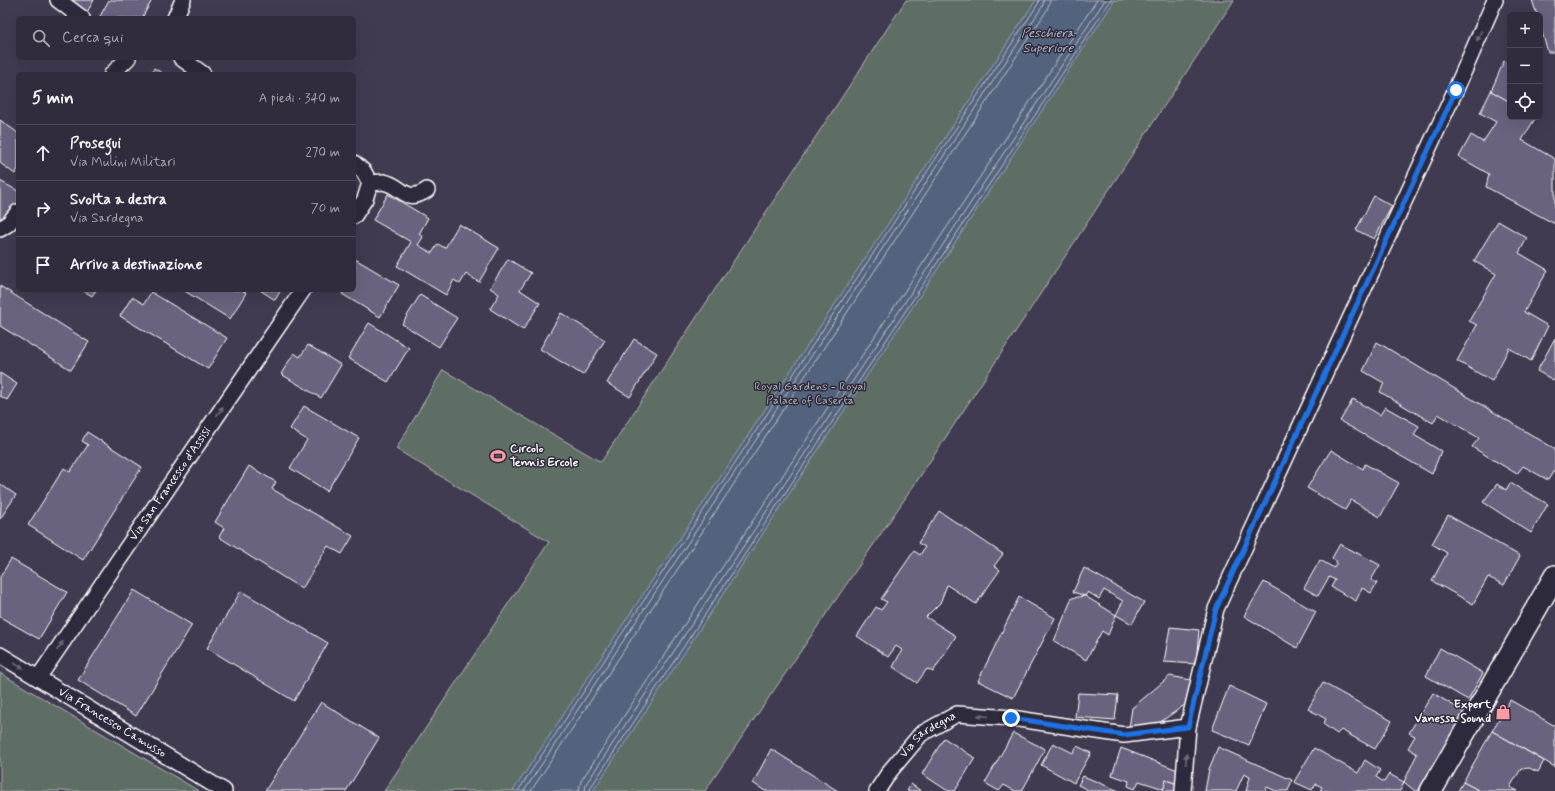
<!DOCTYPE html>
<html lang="it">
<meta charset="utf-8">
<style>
:root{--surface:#312c3d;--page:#393444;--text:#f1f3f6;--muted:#a8a7b0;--line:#4c4857}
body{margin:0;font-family:Mynerve,sans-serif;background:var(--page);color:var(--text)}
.controls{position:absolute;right:12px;top:12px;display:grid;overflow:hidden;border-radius:6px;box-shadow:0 4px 16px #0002}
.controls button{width:36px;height:36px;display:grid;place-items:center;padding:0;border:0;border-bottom:1px solid var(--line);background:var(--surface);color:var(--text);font:20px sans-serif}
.stop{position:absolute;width:12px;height:12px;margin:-9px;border:3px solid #1a73e8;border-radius:50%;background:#fff}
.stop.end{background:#1a73e8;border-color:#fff;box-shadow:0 1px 4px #0008}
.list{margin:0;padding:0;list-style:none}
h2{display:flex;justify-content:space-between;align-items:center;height:52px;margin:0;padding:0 16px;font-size:17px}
h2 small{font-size:13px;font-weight:400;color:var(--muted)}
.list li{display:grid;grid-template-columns:26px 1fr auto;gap:12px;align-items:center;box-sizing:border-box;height:56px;padding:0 16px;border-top:1px solid var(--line)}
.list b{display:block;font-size:15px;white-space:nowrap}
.list p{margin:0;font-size:13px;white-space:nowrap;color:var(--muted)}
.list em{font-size:13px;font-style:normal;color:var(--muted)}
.icon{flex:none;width:22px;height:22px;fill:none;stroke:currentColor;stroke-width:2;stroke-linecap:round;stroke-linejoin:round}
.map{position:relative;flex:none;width:1555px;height:791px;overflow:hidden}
.search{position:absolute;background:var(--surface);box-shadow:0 4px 16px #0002;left:16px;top:16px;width:340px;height:44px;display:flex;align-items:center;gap:10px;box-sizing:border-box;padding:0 14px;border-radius:6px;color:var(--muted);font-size:15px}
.panel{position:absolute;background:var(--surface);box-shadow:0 4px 16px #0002;left:16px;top:72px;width:340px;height:220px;border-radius:6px}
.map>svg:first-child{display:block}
.green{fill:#5f6e65;stroke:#afb6b2}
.water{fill:#53637d;stroke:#98a1b1}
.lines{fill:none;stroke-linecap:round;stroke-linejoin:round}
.shore{stroke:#bac1cb;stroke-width:1}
.building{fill:#6b647f;stroke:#fff}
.street-casing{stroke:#fff;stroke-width:18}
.secondary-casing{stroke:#fff;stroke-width:24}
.street{stroke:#2f2a3d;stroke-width:15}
.secondary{stroke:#2f2a3d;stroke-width:21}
.oneway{fill:#6d6a77}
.route{stroke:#1a73e8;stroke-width:5}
.labels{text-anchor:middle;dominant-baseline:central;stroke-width:3;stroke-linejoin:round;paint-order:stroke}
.park-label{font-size:12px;fill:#afb6b2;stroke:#2f2a3d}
.poi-label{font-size:12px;font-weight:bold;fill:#fff;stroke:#2f2a3d;text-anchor:start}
.street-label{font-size:12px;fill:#fff;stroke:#2f2a3d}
.water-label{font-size:13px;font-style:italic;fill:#b2b9c4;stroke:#2f2a3d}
</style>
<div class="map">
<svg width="1555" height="791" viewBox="0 0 1555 791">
<rect width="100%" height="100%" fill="#413b51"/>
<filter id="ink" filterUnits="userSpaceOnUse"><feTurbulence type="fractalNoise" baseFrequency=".025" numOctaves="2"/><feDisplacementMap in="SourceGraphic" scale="8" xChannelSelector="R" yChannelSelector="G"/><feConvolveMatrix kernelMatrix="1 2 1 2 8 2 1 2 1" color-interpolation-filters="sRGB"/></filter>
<g filter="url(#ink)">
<!-- green -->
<g class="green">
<polygon points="906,0 1234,0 917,481 705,791 384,791 549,542 396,449 443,370 601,462"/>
<polygon points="0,673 199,791 0,791"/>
</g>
<!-- water -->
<polygon class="water" points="1036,0 1115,0 593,791 513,791"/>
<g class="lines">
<!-- shore -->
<g class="shore">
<polyline points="518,791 1038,4 1039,0"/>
<polyline points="524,791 1042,7 1044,0"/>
<polyline points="531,791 1047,10 1050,0"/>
<polyline points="579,791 581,781 1097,0"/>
<polyline points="585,791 586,784 1105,0"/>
<polyline points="590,791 591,787 1111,0"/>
</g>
</g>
<!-- building -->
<g class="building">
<polygon points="62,0 94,0 86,14"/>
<polygon points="109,0 152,0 142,18 99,18"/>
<polygon points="1532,0 1555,0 1555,52 1548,52 1540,26 1540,15 1537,15"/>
<polygon points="1504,61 1510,64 1510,102 1491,91"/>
<polygon points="154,68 164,74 151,74"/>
<polygon points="1491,91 1510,102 1510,117 1536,117 1522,140 1555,159 1555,224 1486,187 1489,174 1459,157 1471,135 1483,142 1496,122 1480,113"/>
<polygon points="0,120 18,133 18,169 15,174 0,163"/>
<polygon points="0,181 18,191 18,204 9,222 0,217"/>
<polygon points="388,194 428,218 419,234 423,237 418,245 432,253 438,244 445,248 459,224 499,248 479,282 466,274 460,284 454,280 446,295 397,266 411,242 373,220"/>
<polygon points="1374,196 1392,206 1374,239 1356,230"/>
<polygon points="1498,221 1527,238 1519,253 1548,270 1524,312 1548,326 1531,361 1509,348 1492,381 1457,361 1477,325 1469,321 1496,274 1474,261"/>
<polygon points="355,259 399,285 380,317 342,294 345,290 354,290"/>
<polygon points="508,259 531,273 520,290 540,303 523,330 490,309 499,294 490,288"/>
<polygon points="0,286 89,342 71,370 0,326"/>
<polygon points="82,290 96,290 92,296"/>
<polygon points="183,290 242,290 246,293 230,319"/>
<polygon points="260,290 281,290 275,300"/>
<polygon points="151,292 227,338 208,369 120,316 132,297 144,304"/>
<polygon points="420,295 457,318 439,347 402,324"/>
<polygon points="561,313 605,340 583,375 540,349"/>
<polygon points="369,323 409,348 388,382 348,358"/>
<polygon points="1555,338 1555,381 1537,371"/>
<polygon points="634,339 657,353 630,397 607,383"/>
<polygon points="1377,342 1555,449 1555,469 1548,480 1523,466 1517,474 1472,447 1479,438 1438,414 1433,423 1380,392 1384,383 1363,371"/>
<polygon points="308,345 341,365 321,398 281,374 294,353 300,357"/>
<polygon points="0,373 17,384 7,400 0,396"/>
<polygon points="1353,399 1380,415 1385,407 1419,426 1414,435 1441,451 1432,474 1340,421"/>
<polygon points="304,406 359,438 327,491 290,468 307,440 290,429"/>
<polygon points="87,432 142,467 83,560 28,525 64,468 70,472 88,445 82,441"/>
<polygon points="1331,450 1363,469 1365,464 1399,483 1380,517 1351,500 1345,510 1307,488"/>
<polygon points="249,466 276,482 272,489 353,536 342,554 328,546 302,589 219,537 224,528 215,522"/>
<polygon points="1510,483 1548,504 1531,533 1483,502 1497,484 1506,490"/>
<polygon points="0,484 16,495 0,519 1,504"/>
<polygon points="939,511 1003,554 994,566 1000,570 976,604 947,585 940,603 926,617 956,636 933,672 927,669 917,683 893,667 902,650 896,646 888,657 857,636 876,607 881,610 887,602 881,599 914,551 920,555 925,547 918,543"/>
<polygon points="1448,515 1520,556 1504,585 1488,577 1473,604 1432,581 1447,553 1432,544"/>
<polygon points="1340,544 1380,565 1371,580 1377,583 1371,593 1362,588 1356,601 1331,587 1335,580 1329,577 1318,596 1304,588 1320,560 1334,568 1337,562 1332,558"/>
<polygon points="11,559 67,592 39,639 0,617 0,577"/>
<polygon points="1084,568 1144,602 1132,624 1116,615 1123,601 1104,590 1099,599 1088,592 1085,596 1073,592"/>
<polygon points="1264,582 1316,612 1297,648 1244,616"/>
<polygon points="134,590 192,625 136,716 78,680"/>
<polygon points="241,591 328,643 294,701 207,648"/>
<polygon points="1085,596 1116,615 1108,635 1102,631 1086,660 1054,641 1072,598"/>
<polygon points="1019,597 1055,618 1013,698 978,681"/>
<polygon points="1170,627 1199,630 1196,664 1164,662"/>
<polygon points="1440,648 1483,673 1468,700 1426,676"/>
<polygon points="1170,676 1191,680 1189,702 1153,727 1129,728 1132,708"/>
<polygon points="1323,683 1392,721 1375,749 1341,730 1337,734 1323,724 1326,719 1308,709"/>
<polygon points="1229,686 1266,704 1249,745 1212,730"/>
<polygon points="1078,693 1118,695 1115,720 1075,717"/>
<polygon points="1433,693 1464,712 1418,791 1415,791 1404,782 1417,754 1408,748 1415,736 1409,733"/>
<polygon points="1510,700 1555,726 1555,767 1492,731"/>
<polygon points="321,702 379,738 346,791 265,791"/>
<polygon points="1492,731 1544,761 1538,772 1529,768 1521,769 1510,787 1518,791 1480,791 1463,782"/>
<polygon points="1013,733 1045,749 1022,791 1015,791 1004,785 999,791 985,783"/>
<polygon points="944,738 975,758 955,791 948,791 922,774"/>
<polygon points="1053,743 1073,753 1077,746 1091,753 1074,783 1041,765"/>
<polygon points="1218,747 1292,780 1288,791 1276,791 1267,787 1265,791 1246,791 1250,777 1244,774 1236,791 1205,791 1209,769"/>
<polygon points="1121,748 1180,771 1180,785 1166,780 1164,789 1139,781 1135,789 1128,786 1129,781 1112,775"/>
<polygon points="1314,748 1358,773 1365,760 1380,770 1376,777 1384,782 1389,774 1404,782 1400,791 1320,791 1322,787 1316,784 1312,790 1294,782"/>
<polygon points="771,749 838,791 765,791 753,783"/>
<polygon points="1083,776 1119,791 1090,791 1078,785"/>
<polygon points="1166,780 1180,785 1180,791 1163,791"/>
<polygon points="1463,782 1480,791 1458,791"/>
<polygon points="911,784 921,791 907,791"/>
</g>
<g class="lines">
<!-- street casing -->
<g class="street-casing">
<g id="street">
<polyline points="58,0 82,18"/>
<polyline points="175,18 183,0"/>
<polyline points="181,58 203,74"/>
<polyline points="112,74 128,58"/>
<polyline points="354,163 364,172 370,183"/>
<path d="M370 183C374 183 379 182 383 182 403 185 404 205 427 190"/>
<polyline points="354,216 365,199 370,183"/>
<polyline points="0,229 8,224 18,212"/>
<path id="s1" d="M0 655 224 791"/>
<path id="s2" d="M38 678 303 290"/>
<path id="s3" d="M877 791 890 771 921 734 957 714 1011 718 1124 735 1188 727"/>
<polyline points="1183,791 1188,727 1216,609 1456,89 1495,0"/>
</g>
</g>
<!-- secondary casing -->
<g class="secondary-casing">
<polyline id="secondary" points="1431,791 1555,576"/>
</g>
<!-- street -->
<use href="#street" class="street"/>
<!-- secondary -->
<use href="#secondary" class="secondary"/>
</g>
<!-- one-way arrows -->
<defs><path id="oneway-solid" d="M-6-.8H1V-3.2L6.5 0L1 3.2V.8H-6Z"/></defs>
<g class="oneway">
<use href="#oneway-solid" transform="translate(1479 36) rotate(113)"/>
<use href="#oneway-solid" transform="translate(220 411) rotate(-55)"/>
<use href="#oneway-solid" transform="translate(60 646) rotate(-56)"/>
<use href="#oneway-solid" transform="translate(19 666) rotate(31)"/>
<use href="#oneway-solid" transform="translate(983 716) rotate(-175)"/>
<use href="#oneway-solid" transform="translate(1186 759) rotate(-86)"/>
</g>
</g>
<g class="lines" filter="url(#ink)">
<!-- route -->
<polyline class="route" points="1011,718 1124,735 1188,727 1216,609 1456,90"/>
</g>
<!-- icons -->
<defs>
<g id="stadium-bare" transform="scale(1.2)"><path d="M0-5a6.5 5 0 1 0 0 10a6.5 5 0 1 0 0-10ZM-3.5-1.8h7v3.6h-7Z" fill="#ff9aa2" stroke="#2f2a3d" stroke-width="2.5" paint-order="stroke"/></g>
<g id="shop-bare" transform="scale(1.2)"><path d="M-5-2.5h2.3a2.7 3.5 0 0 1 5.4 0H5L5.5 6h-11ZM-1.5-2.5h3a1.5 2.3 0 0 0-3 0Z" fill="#ff9aa2" stroke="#2f2a3d" stroke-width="2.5" paint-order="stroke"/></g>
</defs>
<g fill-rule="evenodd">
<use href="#stadium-bare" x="498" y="456"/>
<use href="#shop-bare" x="1503" y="712"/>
</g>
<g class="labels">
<!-- park labels -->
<g class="park-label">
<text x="810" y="387">Royal Gardens - Royal<tspan x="810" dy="14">Palace of Caserta</tspan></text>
</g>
<!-- poi labels -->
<g class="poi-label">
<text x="510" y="449">Circolo<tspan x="510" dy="14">Tennis Ercole</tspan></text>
<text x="1491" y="705" text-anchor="end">Expert<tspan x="1491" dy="14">Vanessa Sound</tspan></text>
</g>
<!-- street labels -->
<g class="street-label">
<text stroke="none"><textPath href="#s2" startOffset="235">Via San Francesco d'Assisi</textPath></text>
<text stroke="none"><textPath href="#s1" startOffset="131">Via Francesco Camusso</textPath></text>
<text stroke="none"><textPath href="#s3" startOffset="77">Via Sardegna</textPath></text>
</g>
<!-- water labels -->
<g class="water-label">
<text x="1048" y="33">Peschiera<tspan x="1048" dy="15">Superiore</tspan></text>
</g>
</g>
</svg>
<div class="controls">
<button>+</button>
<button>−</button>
<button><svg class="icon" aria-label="locate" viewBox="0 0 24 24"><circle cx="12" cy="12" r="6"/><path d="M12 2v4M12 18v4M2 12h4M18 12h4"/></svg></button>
</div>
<div class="stop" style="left:1456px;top:90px"></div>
<div class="stop end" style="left:1011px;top:718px"></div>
<div class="search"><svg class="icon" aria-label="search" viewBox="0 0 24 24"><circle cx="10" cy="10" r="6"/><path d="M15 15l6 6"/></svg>Cerca qui</div>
<section class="panel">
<h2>5 min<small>A piedi · 340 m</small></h2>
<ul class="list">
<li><svg class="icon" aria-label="ahead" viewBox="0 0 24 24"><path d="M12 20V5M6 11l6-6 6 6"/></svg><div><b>Prosegui</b><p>Via Mulini Militari</p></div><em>270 m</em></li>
<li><svg class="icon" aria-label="right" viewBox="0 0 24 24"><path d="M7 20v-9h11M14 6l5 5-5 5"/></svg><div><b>Svolta a destra</b><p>Via Sardegna</p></div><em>70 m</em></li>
<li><svg class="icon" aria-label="arrive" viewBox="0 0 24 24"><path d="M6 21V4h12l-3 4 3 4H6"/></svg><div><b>Arrivo a destinazione</b></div></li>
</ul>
</section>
</div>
